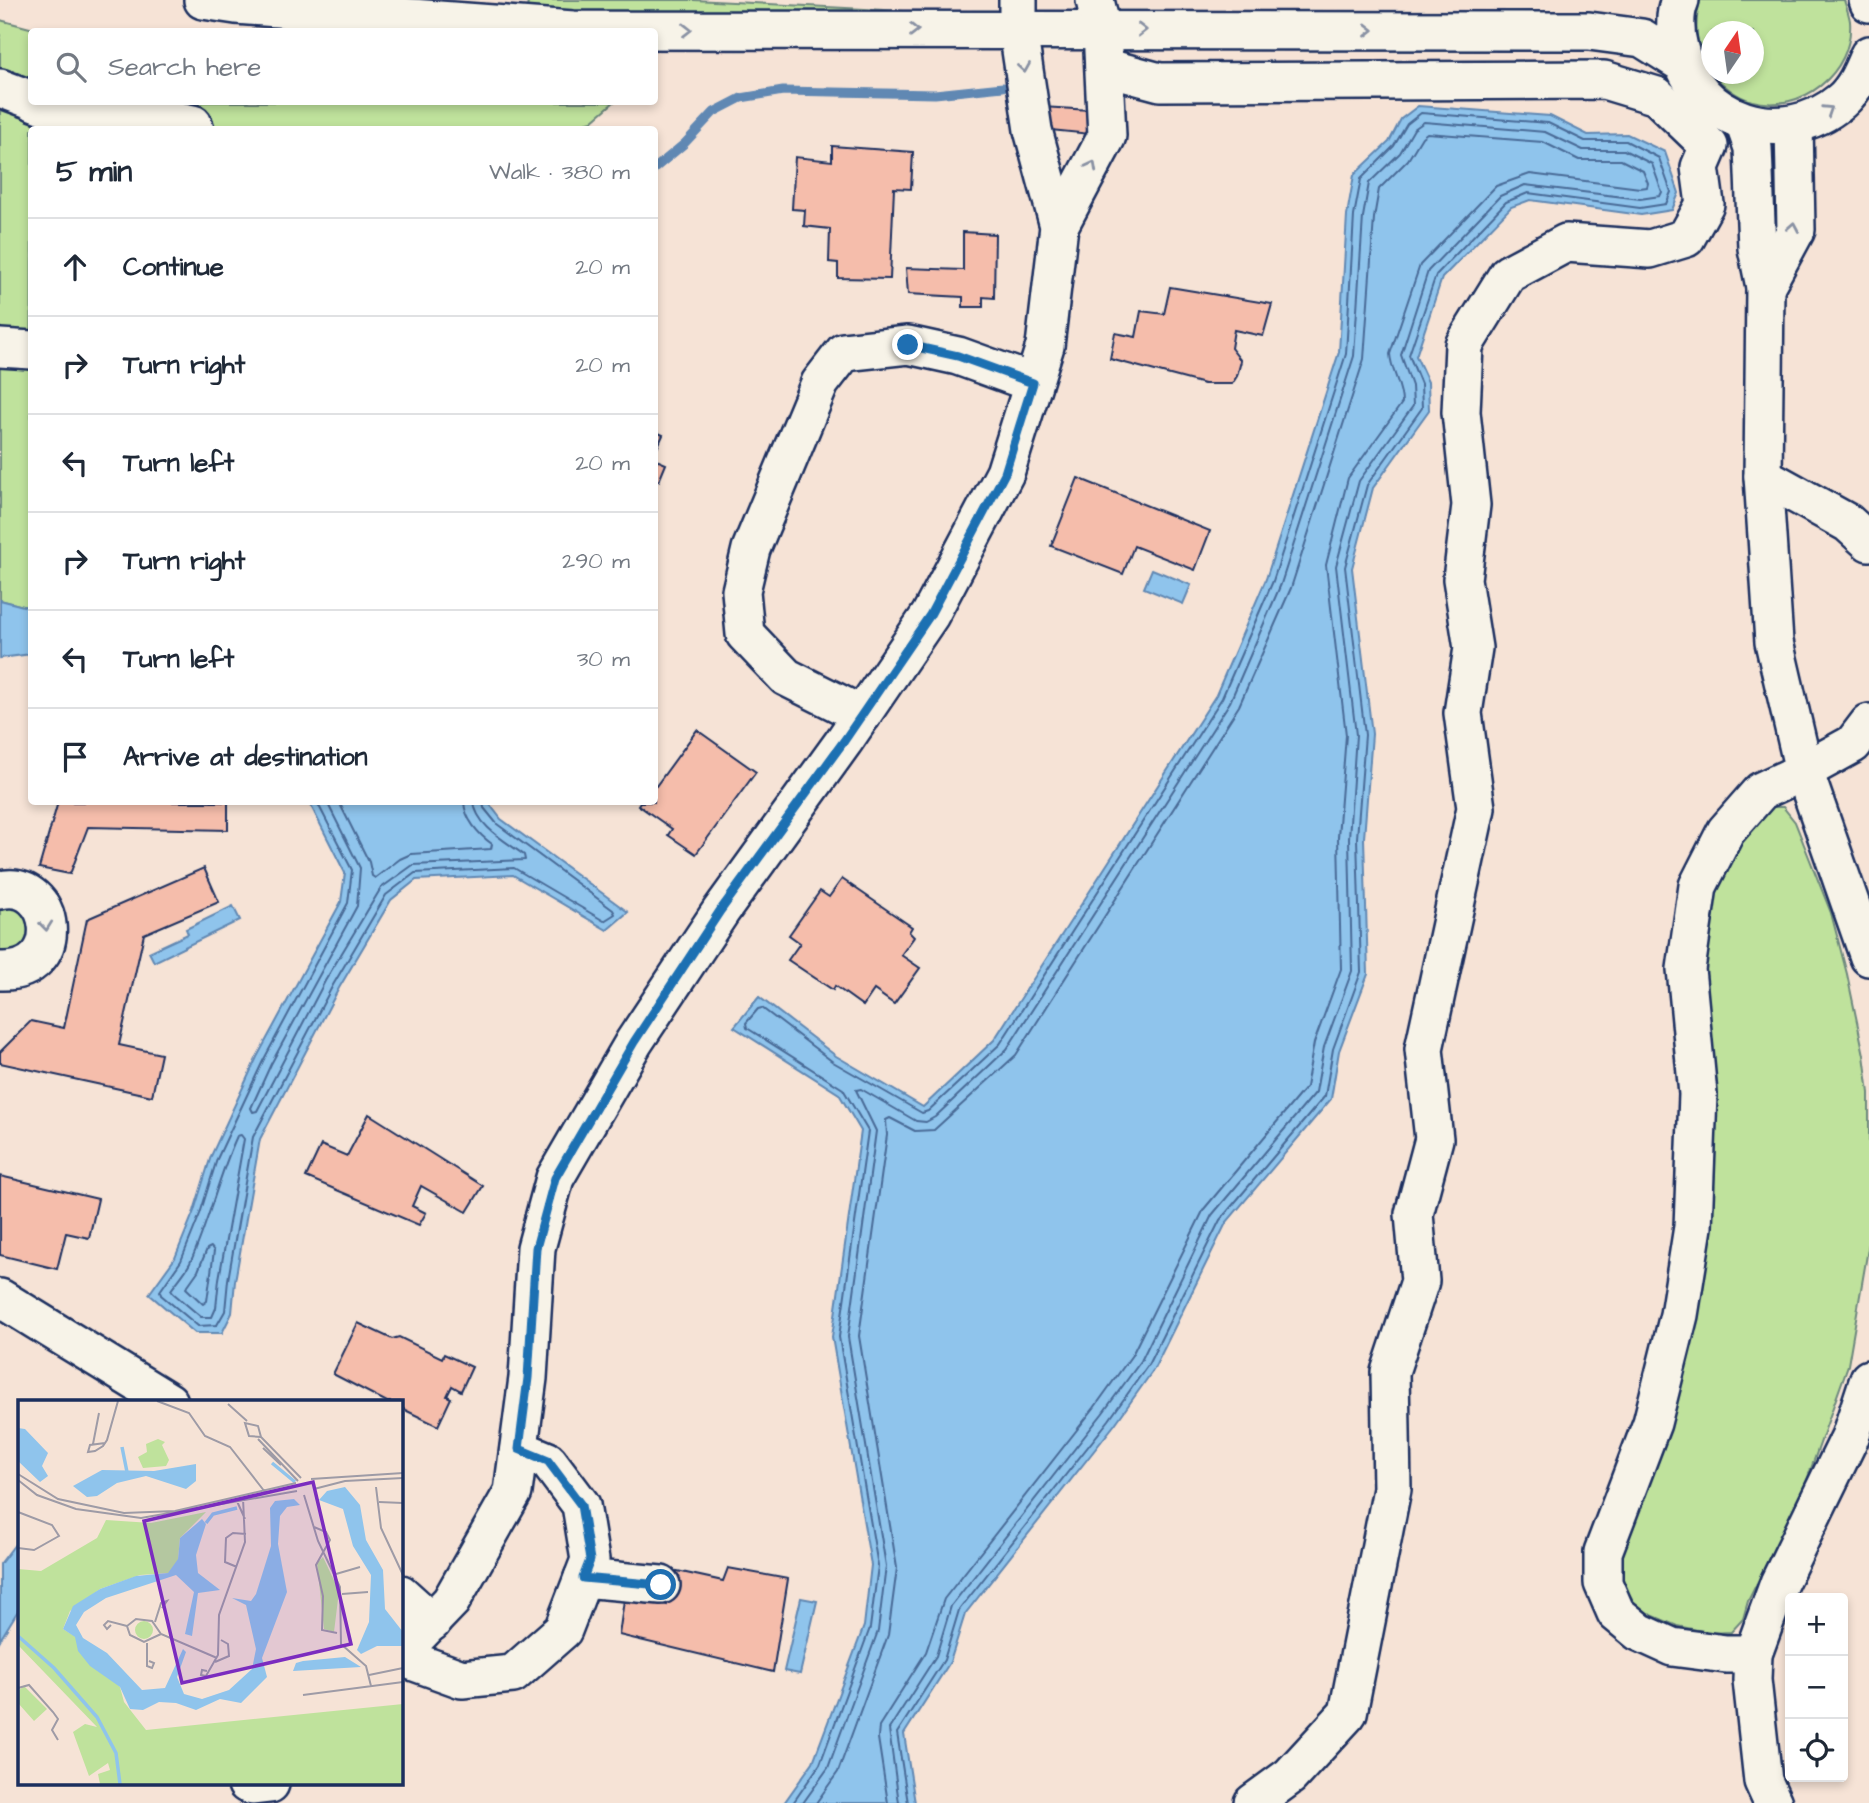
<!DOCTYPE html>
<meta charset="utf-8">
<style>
:root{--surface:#fff;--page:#f2f2f3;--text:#1f2937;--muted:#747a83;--line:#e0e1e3}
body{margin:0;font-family:"Architects Daughter",sans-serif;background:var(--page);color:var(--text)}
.controls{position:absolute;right:21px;bottom:21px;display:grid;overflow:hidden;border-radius:7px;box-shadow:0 4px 10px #0003}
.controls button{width:63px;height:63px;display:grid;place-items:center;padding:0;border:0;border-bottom:2px solid var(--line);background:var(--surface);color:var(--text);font:35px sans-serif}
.compass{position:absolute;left:1701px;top:21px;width:63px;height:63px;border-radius:50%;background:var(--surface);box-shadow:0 4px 10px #0003;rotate:13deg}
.stop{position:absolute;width:21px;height:21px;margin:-16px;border:5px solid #1f6fb2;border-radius:50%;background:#fff}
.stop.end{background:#1f6fb2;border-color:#fff;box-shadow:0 2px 7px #0008}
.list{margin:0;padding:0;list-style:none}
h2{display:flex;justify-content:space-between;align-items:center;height:91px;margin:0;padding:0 28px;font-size:30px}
h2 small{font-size:23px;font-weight:400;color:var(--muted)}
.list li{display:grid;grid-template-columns:46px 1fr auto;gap:21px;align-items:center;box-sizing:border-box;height:98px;padding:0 28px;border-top:2px solid var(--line)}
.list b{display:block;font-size:26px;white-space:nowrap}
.list em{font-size:23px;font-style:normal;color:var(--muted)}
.icon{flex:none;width:38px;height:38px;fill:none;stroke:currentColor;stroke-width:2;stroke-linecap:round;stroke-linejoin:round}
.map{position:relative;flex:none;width:1869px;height:1803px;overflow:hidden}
.search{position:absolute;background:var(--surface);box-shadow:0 4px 10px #0003;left:28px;top:28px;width:630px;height:77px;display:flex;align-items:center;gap:18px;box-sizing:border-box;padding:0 24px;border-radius:7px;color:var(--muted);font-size:26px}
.panel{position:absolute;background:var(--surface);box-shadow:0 4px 10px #0003;left:28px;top:126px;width:630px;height:679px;border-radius:7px}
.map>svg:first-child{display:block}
.green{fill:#bfe29c;stroke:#6d887d;stroke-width:2}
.water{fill:#8fc4ec;stroke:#6188b3;stroke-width:2}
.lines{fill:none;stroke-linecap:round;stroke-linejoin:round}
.shore{stroke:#496b97;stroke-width:2}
.stream{stroke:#6188b3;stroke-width:9}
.building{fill:#f5bdab;stroke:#1b2f5e;stroke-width:2}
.minor-casing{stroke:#1b2f5e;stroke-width:42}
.minor{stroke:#f7f3e8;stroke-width:37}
.oneway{stroke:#8991a3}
.route{stroke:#1f6fb2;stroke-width:9}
.inset-river{fill:none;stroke:#8fc4ec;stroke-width:3.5}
.inset-road{fill:none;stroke:#9e9ba6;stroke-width:2}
.view{fill:#7b2cbf;fill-opacity:0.15;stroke:#7b2cbf;stroke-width:3.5}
.inset-edge{fill:none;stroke:#1b2f5e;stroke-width:3.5}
</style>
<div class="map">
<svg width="1869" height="1803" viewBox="0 0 1869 1803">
<rect width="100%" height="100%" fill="#f6e3d6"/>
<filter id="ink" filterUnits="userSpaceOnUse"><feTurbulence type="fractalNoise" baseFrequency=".0143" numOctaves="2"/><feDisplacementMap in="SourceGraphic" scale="14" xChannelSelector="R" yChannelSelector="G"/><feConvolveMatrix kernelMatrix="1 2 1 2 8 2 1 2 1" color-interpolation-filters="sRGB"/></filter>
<g filter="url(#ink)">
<!-- green -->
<g class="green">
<polygon points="528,0 694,0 1000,16 526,20"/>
<path d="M1700 0H1844C1846 7 1849 14 1850 21 1854 73 1801 114 1752 101 1735 96 1723 85 1712 74H1754V32H1712V73C1694 52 1694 25 1700 0Z"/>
<polygon points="0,20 41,31 32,32 32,102 614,102 592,121 560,130 32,130 31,608 0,600"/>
<polygon points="1768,807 1783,807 1795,822 1831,913 1847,974 1864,1055 1869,1093 1869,1243 1848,1365 1803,1491 1748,1601 1743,1619 1731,1632 1712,1633 1677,1626 1649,1614 1634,1602 1622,1582 1620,1550 1666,1428 1703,969 1716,872"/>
<polygon points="0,906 22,908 36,922 25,952 0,955"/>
</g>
<!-- water -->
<g class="water">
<polygon points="1418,106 1550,116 1588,135 1627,134 1665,152 1679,193 1672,210 1641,215 1530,200 1511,207 1442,278 1416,356 1428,382 1429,410 1373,488 1352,568 1372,734 1364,838 1368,974 1339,1051 1331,1099 1226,1223 1154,1369 1115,1424 965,1614 950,1662 904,1734 915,1803 784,1803 813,1762 864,1626 871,1565 832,1337 861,1131 839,1094 734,1027 759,997 836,1056 923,1107 994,1040 1216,695 1266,579 1339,352 1347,215 1354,175 1389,142 1401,119"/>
<polygon points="1152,569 1191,585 1183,604 1144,588"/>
<polygon points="0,600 31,608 31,654 0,658"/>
<polygon points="309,802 488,802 501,819 628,912 607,930 513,875 416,880 391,900 339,988 260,1139 235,1281 232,1313 222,1333 195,1333 149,1294 175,1258 194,1211 211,1156 257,1057 341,902 345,873"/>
<polygon points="233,906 240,920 154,962 149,952 188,934 186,929"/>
<polygon points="19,1539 19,1609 0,1640 0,1564"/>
<polygon points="801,1598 817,1601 800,1674 784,1671"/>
</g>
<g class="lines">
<!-- shore -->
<g class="shore">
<polyline points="317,802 352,870 348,903 263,1061 217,1159 200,1214 181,1261 160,1291 161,1295 198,1326 217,1325 225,1311 228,1280 253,1137 333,985 386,895 415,873 514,868 604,921 615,914 613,910 497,824 484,808 483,802"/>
<path d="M327 802 360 868 357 906 271 1064 251 1108 253 1112 257 1111 325 981 381 888 413 865 525 860 524 855C507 842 476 826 474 802"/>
<path d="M339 802 369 862 372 876 375 878 400 859 411 854 491 849 492 844C478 834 465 819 464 802"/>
<path d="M241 1135 244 1139 219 1279 216 1308 212 1317H201L173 1293 171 1290C177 1281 185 1273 190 1263 209 1222 218 1177 237 1136Z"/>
<polygon points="211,1247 214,1251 207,1301 203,1304 186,1288 198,1271 207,1249"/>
<polyline points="793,1803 820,1764 870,1628 878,1566 839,1337 868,1131 843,1089 747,1028 746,1023 758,1009 762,1008 833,1062 922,1113 928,1111 1000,1044 1222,698 1273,581 1346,354 1354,216 1361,179 1394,146 1407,124 1421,113 1548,123 1585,141 1626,141 1659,158 1671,192 1666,204 1640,208 1528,193 1506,202 1436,275 1409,355 1421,384 1422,408 1367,485 1345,567 1365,735 1357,838 1361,972 1333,1049 1325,1096 1220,1220 1148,1365 1109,1420 959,1610 944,1660 897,1733 908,1803"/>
<polyline points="803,1803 828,1768 878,1631 886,1566 848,1337 876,1131 856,1090 861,1089 916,1121 926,1122 935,1117 1007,1049 1230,702 1281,584 1354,356 1363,217 1369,183 1400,153 1414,129 1424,122 1545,132 1583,150 1624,150 1652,164 1662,192 1660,196 1640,199 1525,185 1500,196 1428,271 1401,355 1412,386 1413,406 1359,481 1336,566 1356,735 1349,838 1352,971 1324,1047 1316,1092 1212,1215 1141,1361 1102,1414 951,1606 936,1656 889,1729 899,1803"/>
<path d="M816 1803 838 1772 888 1635 897 1568 859 1336 887 1135 886 1120 890 1118 915 1131 934 1130 1016 1055 1239 706 1291 588 1364 359 1374 218 1379 189 1408 160 1422 137 1427 133 1543 142 1579 160H1621L1643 171 1648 183 1647 187 1640 188 1530 174 1496 186 1420 265 1390 354C1391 371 1402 385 1402 403L1348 478 1326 565 1346 735 1338 837 1341 969 1314 1043 1306 1087 1204 1209 1132 1355 1094 1408 944 1599 926 1652 879 1726 878 1738 888 1803"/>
</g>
<!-- stream -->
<polyline class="stream" points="654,169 684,144 714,112 741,98 783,91 935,94 1003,87"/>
</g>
<!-- building -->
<g class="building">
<polygon points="1042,107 1090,110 1090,134 1041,129"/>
<polygon points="832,146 913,152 911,189 894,188 890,279 838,278 838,263 829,262 830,229 804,226 805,210 792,209 795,157 832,161"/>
<polygon points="963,232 995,234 994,298 983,297 983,307 963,307 963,297 908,294 906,268 963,270"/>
<polygon points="1170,287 1272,304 1263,336 1234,330 1231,348 1241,361 1237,376 1232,384 1204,384 1110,359 1115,333 1136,337 1141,311 1164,314"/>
<polygon points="654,431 663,435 654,455"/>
<polygon points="654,459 666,464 659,481 654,479"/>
<polygon points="1078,478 1210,531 1195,570 1134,546 1123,574 1051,546"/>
<polygon points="697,730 756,772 696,854 668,835 672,829 638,805 640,802 654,802 654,785 656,786"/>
<polygon points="58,802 228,802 228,830 88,827 70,874 39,868"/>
<polygon points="204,868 219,902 144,934 119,1045 161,1054 152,1096 0,1063 0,1052 31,1021 64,1028 87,919"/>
<polygon points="842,879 912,927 909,932 914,937 901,955 920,968 894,1004 874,990 863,1006 835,986 833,990 788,960 800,943 789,935 820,891 829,897"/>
<polygon points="369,1114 483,1186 467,1212 421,1186 412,1206 426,1213 419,1225 306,1177 321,1145 347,1156"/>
<polygon points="0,1176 98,1199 89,1238 66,1233 57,1269 0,1255"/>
<polygon points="358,1323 392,1339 399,1337 442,1358 444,1354 472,1367 461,1391 452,1386 447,1396 451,1398 438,1426 401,1408 401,1402 387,1402 333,1374"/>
<polygon points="728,1568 788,1579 773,1672 619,1635 625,1593 667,1605 677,1571 723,1581"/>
</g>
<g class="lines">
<!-- minor casing -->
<g class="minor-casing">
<g id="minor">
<polyline points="203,0 236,5 573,30 1589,31 1642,38 1682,63"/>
<path d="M1680 0C1674 14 1675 33 1679 48 1695 122 1783 150 1841 101 1855 89 1862 72 1869 55"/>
<polyline points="1868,0 1869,3"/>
<polyline points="1104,67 1160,82 1604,80 1657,96 1709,146 1700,167 1705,204 1686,238 1650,249 1566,243 1508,274 1464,345 1461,412 1471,505 1462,579 1473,648 1463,713 1476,808 1424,1049 1434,1139 1414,1214 1420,1281 1390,1372 1392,1489 1348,1713 1290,1776 1253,1803"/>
<polyline points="0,88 32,100"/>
<polyline points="35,102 64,113 150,115 193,124 195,130"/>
<polyline points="1744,122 1753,148 1757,248 1765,287 1763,476 1774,642 1804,771 1869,957"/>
<polyline points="1059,226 1107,136 1102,30 1095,0"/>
<polyline points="1765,287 1796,230 1794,124"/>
<polyline points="0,348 32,350"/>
<polyline points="1763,476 1848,523 1869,542"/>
<polyline points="862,715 786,677 745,634 741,591 751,549 820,383 844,352 908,345 958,356 1033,383"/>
<path d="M0 890C56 877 70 974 0 971"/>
<polyline points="0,1298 169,1402"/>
<polyline points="583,1578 661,1585"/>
<polyline points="401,1594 432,1622"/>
<polyline points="401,1653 451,1601 513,1492 528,1378 536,1248 555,1178 634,1042 721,911 844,741 930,615 1005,473 1045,346 1059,226 1033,130 1018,30 1018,0"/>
<polyline points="1753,1654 1726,1654 1672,1647 1639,1632 1616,1613 1603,1583 1603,1552 1652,1423 1679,1315 1693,1227 1698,1094 1686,969 1698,886 1726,831 1761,791 1804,771 1853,744 1869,723"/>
<polyline points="401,1657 462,1679 513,1674 563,1630 590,1560 581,1505 548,1461 519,1449"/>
<polyline points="247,1784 253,1786 270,1784"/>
<polyline points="1773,1803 1763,1781 1752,1680 1753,1654 1779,1583 1850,1437 1869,1379"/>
</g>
</g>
<!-- minor -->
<use href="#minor" class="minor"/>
</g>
<!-- one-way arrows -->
<defs><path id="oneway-chevron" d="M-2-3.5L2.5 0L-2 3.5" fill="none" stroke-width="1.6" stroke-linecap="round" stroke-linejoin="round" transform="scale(1.75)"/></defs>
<g class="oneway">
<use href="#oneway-chevron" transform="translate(687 30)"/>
<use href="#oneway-chevron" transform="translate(914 30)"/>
<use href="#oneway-chevron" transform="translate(1142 30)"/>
<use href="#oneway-chevron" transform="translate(1369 30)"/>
<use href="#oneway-chevron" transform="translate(1024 68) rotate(81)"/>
<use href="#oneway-chevron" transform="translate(1828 110) rotate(-33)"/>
<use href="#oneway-chevron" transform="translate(1092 166) rotate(-62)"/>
<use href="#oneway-chevron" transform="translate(1793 227) rotate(-80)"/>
<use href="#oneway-chevron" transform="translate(46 926) rotate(84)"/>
</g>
</g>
<g class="lines" filter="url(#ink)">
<!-- route -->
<polyline class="route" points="661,1585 583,1578 590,1560 581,1505 548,1461 519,1449 528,1378 536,1248 555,1178 634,1042 720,911 844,741 930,615 1005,473 1033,383 958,356 908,345"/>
</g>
<!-- overview -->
<g transform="translate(18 1400)">
<rect width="385" height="385" fill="#f6e3d6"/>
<path d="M140 39 147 42 144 45 151 60 148 66 125 68 120 57 129 52 128 44ZM188 112 162 138 160 160 151 173 122 175 82 189 52 211 45 229 58 237 102 287 106 302 128 330 385 304V384H82L80 374 92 370 90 363 71 376 55 332 67 324 79 327 0 245V169L23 171 79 138 88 120 133 123ZM305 157 321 191 316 232 306 229 299 163ZM117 230a9 9 0 1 1 18 0a9 9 0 1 1-18 0ZM6 286 29 309 16 321 0 303V291Z" fill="#bfe29c"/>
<path d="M0 28 7 29 30 53 24 66 30 76 22 82 0 61ZM178 64V81L168 89 128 76 99 83 79 96 69 97 55 86 84 70 136 71ZM327 87 342 105 348 140 365 170 367 209 385 232V246H359L343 254 339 250 351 222 353 175 335 146 325 109 301 100 309 91ZM276 99 282 105 269 107 262 116 260 144 269 192 244 258 249 277 223 303 202 299 178 310 158 303 141 302 125 310 112 309 102 287 72 266 60 251 57 237 45 229 55 206 82 189 118 176 150 173 160 159 162 138 184 119 188 124 178 155 180 173 202 190 180 193 174 236 167 234 176 192 158 175 88 198 66 212 58 225 65 238 89 253 124 290 147 288 165 249 168 252 159 277 166 294 184 299 211 290 234 269 238 249 228 205 214 198 233 201 238 194 253 146 252 108 257 101ZM327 257 343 267 275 271 278 263 285 261Z" fill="#8fc4ec"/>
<path class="inset-river" d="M104 47 109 72M254 63 277 82M188 123 195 114 219 108M0 236 36 268 79 317 98 353 102 384"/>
<path class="inset-road" d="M139 1 171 13 187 36 212 47 247 92M210 4 229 21M243 37 231 36 227 23 240 26 243 37 283 78M240 39 280 81M87 43 72 45 70 52 77 51 85 46 89 40 100 1M75 44 81 13M245 48 263 65M0 74 40 99 106 113 157 111 278 83M293 79 385 73M0 80 19 95 58 109 123 118 279 91M358 87 363 128 385 175M296 89 327 81 385 78M286 95 300 141 322 187 323 244 348 266 353 286M218 99 227 119M361 102 385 103M0 112 34 125 41 136 16 150 0 148M296 127 308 132 312 140 298 165 305 196 304 230 319 233M219 167 207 162 208 138 215 133 228 134M318 174 342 167M324 194 350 192M137 222 143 203 149 201 144 208M93 225 89 229 86 225 90 221 109 226M143 234 126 242 112 235 109 226 118 219 134 221 143 234 199 258M129 243V266L134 268 136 263 131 261M197 262 211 256 210 244 203 240M189 271 184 270 183 275 188 276 200 255 201 215 227 142 225 98M351 275 385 268M0 288 11 285 35 312 40 319 34 330 40 340M285 295 385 282"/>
<path class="view" d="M295 82 333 244 164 283 126 121Z"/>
<rect width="385" height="385" class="inset-edge"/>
</g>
</svg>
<div class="controls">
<button>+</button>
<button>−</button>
<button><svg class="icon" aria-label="locate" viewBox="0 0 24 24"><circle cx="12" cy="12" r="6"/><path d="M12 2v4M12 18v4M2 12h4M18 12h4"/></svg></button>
</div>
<svg class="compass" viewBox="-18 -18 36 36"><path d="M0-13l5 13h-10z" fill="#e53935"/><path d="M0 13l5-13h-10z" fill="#747a83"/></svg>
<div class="stop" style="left:661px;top:1585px"></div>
<div class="stop end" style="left:908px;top:345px"></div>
<div class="search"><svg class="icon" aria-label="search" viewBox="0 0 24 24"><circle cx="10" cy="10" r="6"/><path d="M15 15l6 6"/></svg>Search here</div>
<section class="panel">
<h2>5 min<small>Walk · 380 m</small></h2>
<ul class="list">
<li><svg class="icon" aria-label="ahead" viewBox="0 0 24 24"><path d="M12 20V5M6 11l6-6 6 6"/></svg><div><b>Continue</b></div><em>20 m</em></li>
<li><svg class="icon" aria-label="right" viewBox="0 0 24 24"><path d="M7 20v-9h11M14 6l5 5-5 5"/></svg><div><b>Turn right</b></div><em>20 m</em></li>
<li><svg class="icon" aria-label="left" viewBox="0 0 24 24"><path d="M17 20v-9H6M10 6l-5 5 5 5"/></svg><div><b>Turn left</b></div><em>20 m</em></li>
<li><svg class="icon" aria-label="right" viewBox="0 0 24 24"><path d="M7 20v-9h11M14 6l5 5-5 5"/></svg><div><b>Turn right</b></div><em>290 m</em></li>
<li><svg class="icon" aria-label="left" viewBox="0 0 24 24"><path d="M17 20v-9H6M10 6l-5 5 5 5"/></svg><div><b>Turn left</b></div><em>30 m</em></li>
<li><svg class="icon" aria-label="arrive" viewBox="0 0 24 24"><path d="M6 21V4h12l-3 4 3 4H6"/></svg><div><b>Arrive at destination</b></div></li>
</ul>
</section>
</div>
